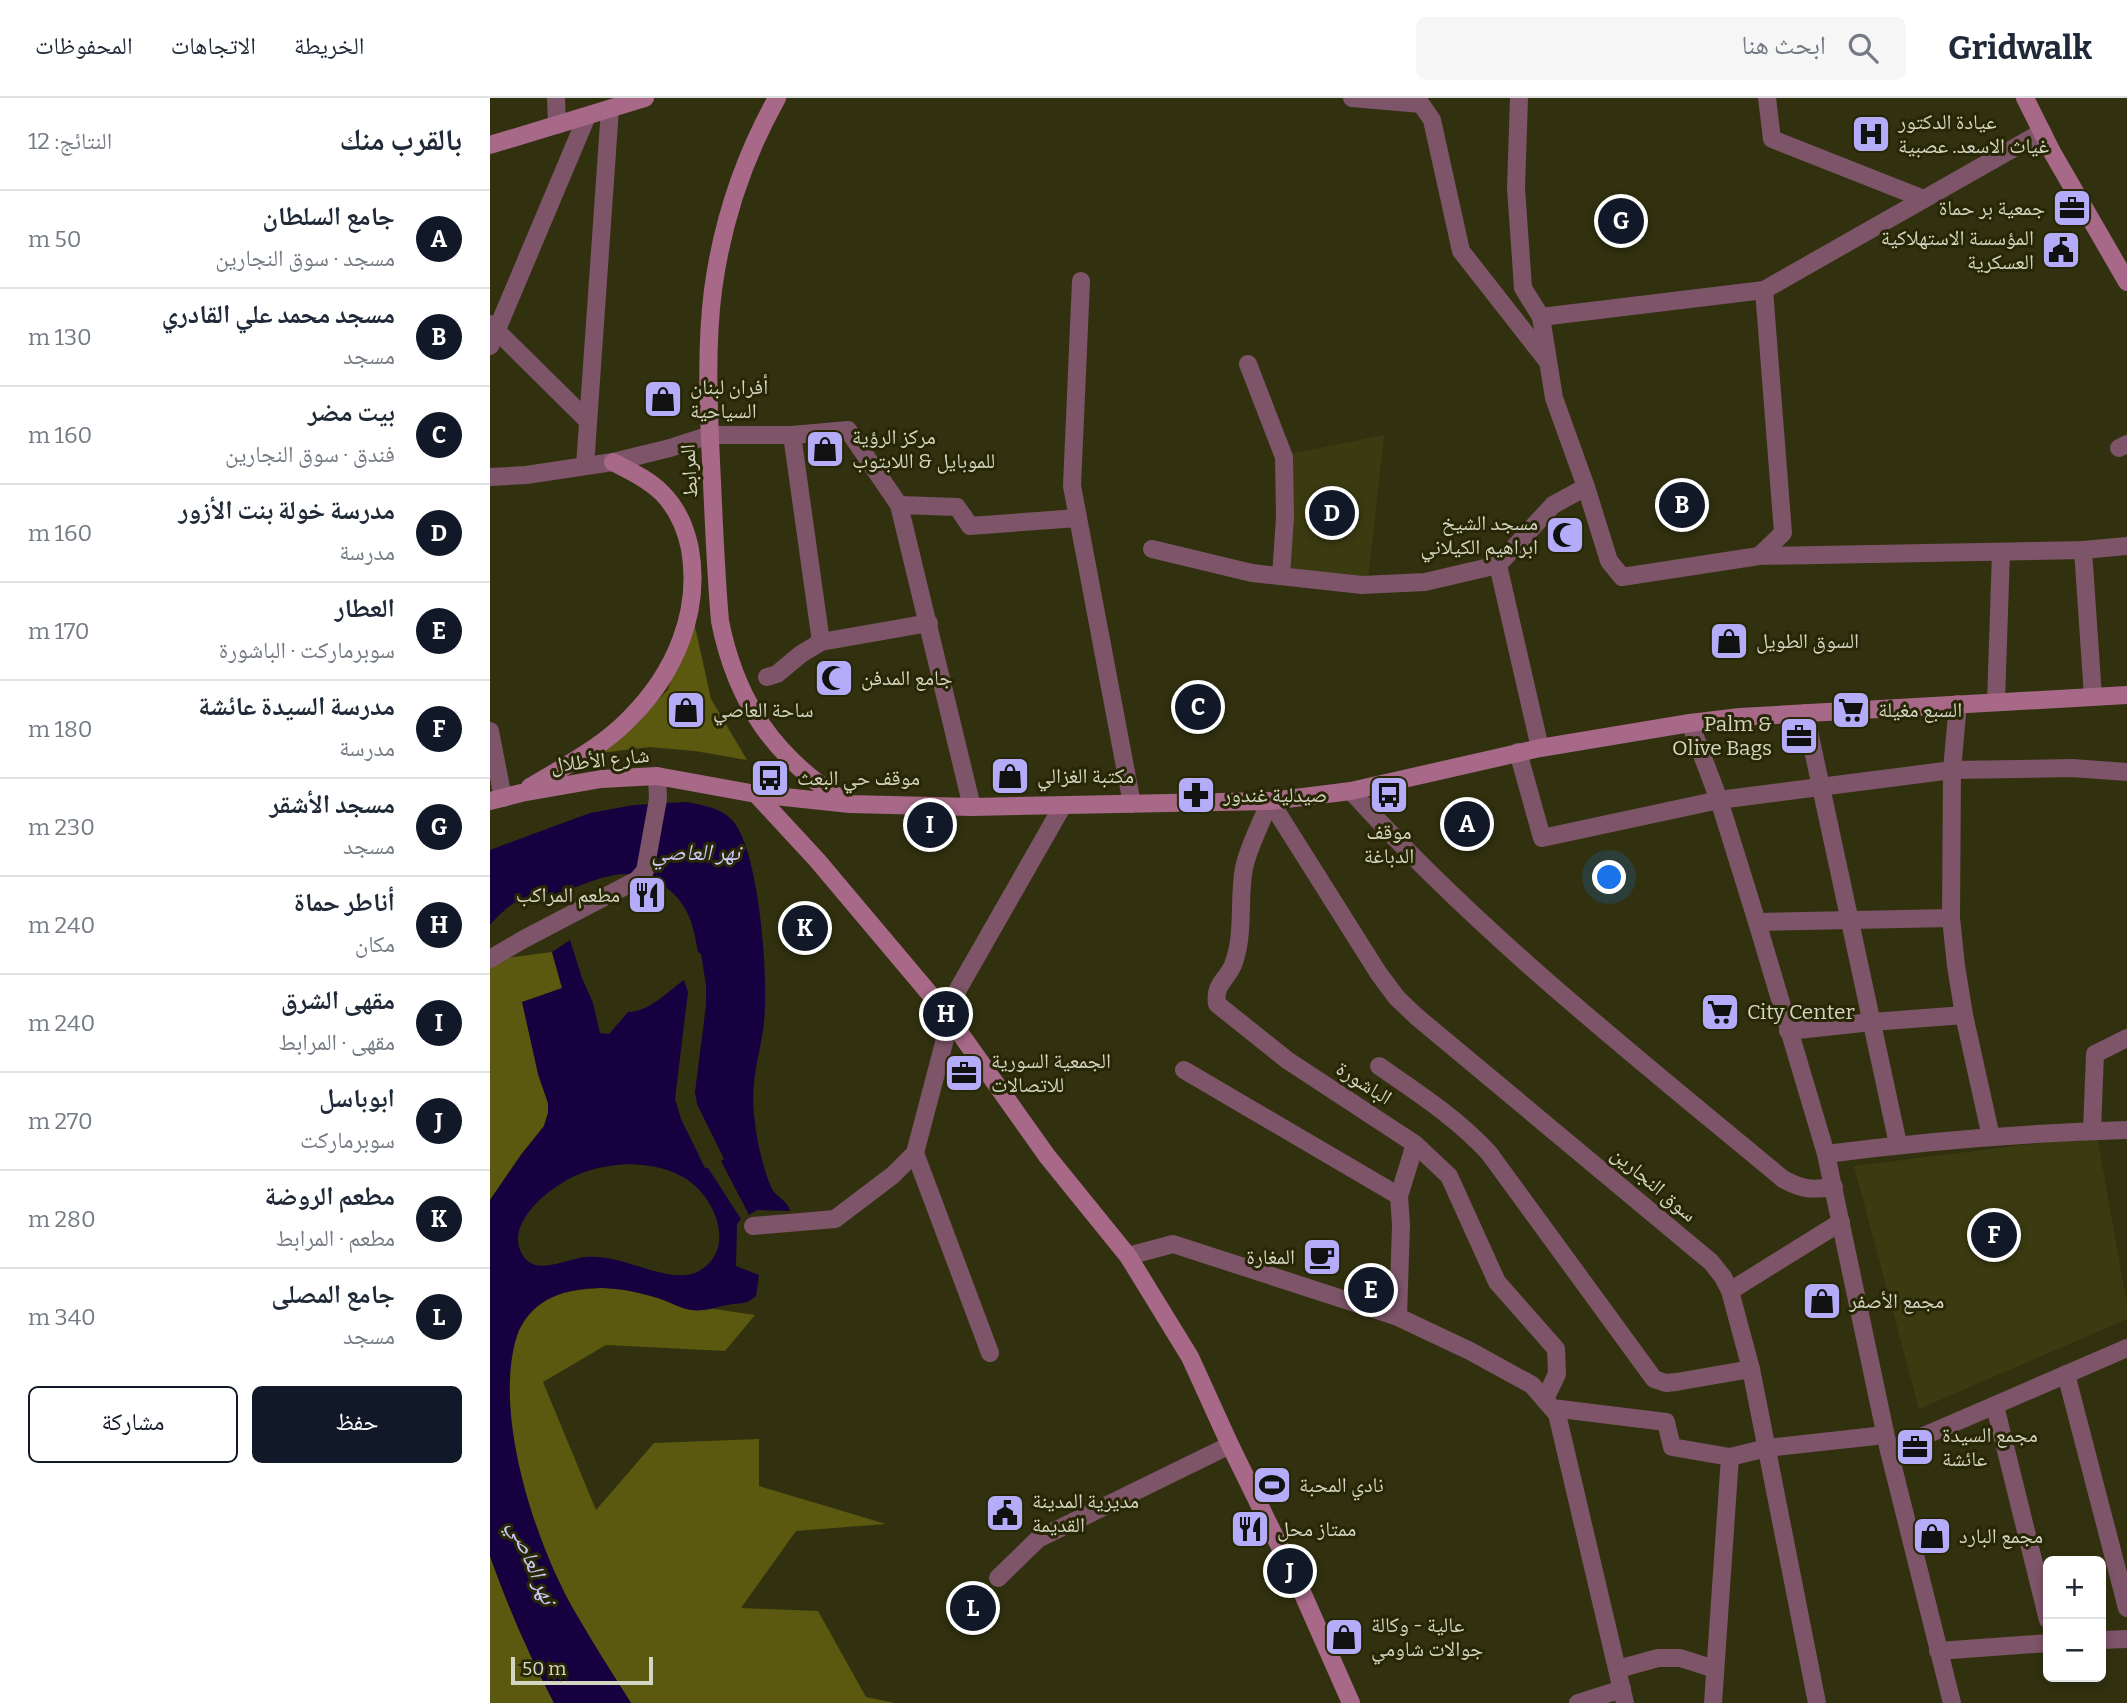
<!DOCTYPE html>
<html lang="ar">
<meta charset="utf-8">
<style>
:root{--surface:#fff;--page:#f6f6f7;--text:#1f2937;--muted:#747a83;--line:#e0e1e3;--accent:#111827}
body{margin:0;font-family:Bitter,"Noto Naskh Arabic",serif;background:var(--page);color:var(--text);direction:rtl}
.controls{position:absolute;right:21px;bottom:21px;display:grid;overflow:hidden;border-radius:10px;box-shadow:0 4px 10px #0003}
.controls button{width:63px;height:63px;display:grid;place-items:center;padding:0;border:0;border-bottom:2px solid var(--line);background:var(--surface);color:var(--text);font:35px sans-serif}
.scale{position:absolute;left:21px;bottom:18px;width:142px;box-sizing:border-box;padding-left:7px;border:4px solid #d4d5c2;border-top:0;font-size:19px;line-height:24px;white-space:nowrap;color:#d4d5c2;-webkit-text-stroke:5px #272705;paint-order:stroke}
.you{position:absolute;left:1120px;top:780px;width:24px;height:24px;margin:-18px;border:5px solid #fff;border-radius:50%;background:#1a73e8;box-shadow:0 0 0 10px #1a73e833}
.badge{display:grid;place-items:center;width:46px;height:46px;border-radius:50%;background:var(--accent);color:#fff;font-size:23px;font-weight:700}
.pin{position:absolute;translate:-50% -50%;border:4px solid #fff;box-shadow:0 2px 7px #0006}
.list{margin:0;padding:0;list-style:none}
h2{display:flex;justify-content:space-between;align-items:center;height:91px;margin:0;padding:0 28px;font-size:30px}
h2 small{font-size:23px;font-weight:400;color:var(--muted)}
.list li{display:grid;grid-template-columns:46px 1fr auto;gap:21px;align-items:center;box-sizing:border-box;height:98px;padding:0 28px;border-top:2px solid var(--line)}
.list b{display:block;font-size:26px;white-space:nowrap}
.list p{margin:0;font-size:23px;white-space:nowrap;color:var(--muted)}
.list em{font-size:23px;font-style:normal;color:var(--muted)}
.actions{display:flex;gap:14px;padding:21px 28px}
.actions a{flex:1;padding:16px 0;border:2px solid var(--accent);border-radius:10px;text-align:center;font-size:24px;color:var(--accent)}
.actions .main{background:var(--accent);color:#fff}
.icon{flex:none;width:38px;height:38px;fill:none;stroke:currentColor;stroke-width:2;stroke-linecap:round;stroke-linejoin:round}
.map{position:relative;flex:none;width:1637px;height:1605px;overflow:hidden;direction:ltr}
header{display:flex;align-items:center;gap:42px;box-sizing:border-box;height:98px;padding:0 35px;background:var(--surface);border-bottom:2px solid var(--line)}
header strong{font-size:33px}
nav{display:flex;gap:38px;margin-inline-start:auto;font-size:24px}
.search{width:490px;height:63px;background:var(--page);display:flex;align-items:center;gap:18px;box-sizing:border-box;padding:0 24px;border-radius:10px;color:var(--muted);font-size:26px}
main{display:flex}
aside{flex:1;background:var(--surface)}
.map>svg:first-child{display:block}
.built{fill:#3b3b11}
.green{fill:#5a590f}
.water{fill:#16003f;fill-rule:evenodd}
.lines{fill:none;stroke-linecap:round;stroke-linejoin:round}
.street{stroke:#7d5468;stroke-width:18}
.secondary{stroke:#a86888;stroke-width:18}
.labels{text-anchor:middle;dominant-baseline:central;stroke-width:6;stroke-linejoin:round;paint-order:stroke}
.poi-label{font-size:21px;fill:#d4d5c2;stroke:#272705;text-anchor:start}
.street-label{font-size:21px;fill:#d4d5c2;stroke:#272705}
.water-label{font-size:23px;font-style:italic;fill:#cac6f6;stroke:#272705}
</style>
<header>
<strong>Gridwalk</strong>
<div class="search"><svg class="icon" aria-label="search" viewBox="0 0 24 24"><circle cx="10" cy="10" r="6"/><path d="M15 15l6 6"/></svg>ابحث هنا</div>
<nav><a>الخريطة</a><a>الاتجاهات</a><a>المحفوظات</a></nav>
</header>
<main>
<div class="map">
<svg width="1637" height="1605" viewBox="0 0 1637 1605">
<rect width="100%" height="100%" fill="#313110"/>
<!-- built -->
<g class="built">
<polygon points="894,337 878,482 795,475 801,356"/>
<polygon points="1607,1038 1637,1206 1637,1221 1429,1311 1364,1068"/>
</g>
<!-- green -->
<g class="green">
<polygon points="202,515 221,601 257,662 205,653 160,649 94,657 139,630 178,592"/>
<polygon points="62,854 72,890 48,976 58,1005 58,1015 54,1028 31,1056 0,1102 0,862"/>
<path d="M112 1190 139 1192 167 1200 201 1212 224 1211 265 1217 235 1253 116 1247 53 1284 106 1412 164 1345 269 1341V1388L396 1426 306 1433 251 1510 328 1513 376 1599 405 1605H141C111 1557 78 1509 56 1456 31 1395 0 1298 28 1235 32 1226 38 1214 46 1208 65 1193 89 1192 112 1190Z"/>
<path d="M0 1458C18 1509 39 1557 64 1605H0Z"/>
</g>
<!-- water -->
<g class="water">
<path d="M195 704C213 707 230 709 243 723 270 754 280 890 273 932 268 964 261 982 264 1016 266 1040 272 1067 281 1089 285 1099 298 1102 300 1113L267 1112 259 1117 231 1063 234 1061 207 1006 205 994 216 907V887L211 856 208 854C206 845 205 836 202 827 195 800 168 776 139 776 115 775 89 789 66 796 55 800 40 798 29 802 19 807 7 819 0 827V752L100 715 144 707Z"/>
<path d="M80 842 92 880 103 905 110 935 119 936 138 914C159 914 177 894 194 882L198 894 185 1001 191 1021 215 1070H218L251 1121 247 1126 246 1168 269 1177 266 1198C254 1208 251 1204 237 1207 226 1209 213 1214 201 1212 191 1211 180 1204 171 1201 153 1195 133 1191 114 1190 79 1189 45 1199 29 1232 0 1309 45 1445 85 1514 103 1545 122 1575 141 1605H64C39 1557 18 1509 0 1458V1102L32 1056 54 1028 58 1015V1005L48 976 32 904 72 890 62 854ZM139 1066C157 1067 175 1069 191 1078 223 1094 249 1150 209 1173 185 1187 143 1163 116 1160 108 1159 98 1158 90 1160 71 1163 44 1178 32 1156 13 1123 66 1084 92 1075 107 1069 123 1067 139 1066Z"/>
</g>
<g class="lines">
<!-- street -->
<g class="street">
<polyline points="66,0 67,27"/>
<polyline points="862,0 931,6 942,22 971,153 1058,264"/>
<polyline points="1029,0 1026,90 1033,190 1051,219 1064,300 1096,389 1119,463 1132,479 1269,458 1593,452 1637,448"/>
<polyline points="1277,0 1282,41 1434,101"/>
<polyline points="591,183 582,388 642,706"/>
<polyline points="1051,219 1274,192 1552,34"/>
<polyline points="0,226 98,323"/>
<polyline points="0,248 97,18"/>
<polyline points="758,266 794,359 795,419 791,478"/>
<polyline points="302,337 331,544 439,525"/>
<polyline points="1629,350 1637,346"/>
<polyline points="95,368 120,11"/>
<polyline points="0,379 36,377 123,364 180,350 220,337 302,337 358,332 409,407 482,709"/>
<polyline points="409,407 467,409 480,428 588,420"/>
<polyline points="662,451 762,475 872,487 935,484 1008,467 1063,407 1096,389"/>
<polyline points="1593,452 1603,599"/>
<polyline points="1269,458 1293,435 1274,192"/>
<polyline points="1008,467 1050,650"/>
<polyline points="277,579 287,576 311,556 331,544"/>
<polyline points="1506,604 1511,454"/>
<polyline points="1468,606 1462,672 1461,820 1466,868 1474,917 1501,1039"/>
<polyline points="1315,615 1408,1046"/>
<polyline points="1200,625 1229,702 1267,824 1336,1056 1399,1353 1462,1605"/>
<polyline points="0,633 13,700"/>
<polyline points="1028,654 1052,740 1229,702 1462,672 1582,670 1637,674"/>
<path d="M861 693C991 837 1144 957 1293 1081 1313 1092 1322 1092 1344 1089"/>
<polyline points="780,703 889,876 907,900 927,919 1221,1164 1233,1179 1240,1193 1261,1271 1327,1605"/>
<path d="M780 703C772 723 758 750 754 770 748 801 755 836 743 867 736 883 724 886 727 906L797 962 925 1046 959 1078 1007 1184 1066 1251 1067 1276 1055 1301"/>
<polyline points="1267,824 1461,820"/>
<polyline points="0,861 34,841 147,782 155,773 168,701 167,678"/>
<polyline points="455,914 572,709"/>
<polyline points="1298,933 1382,924 1474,917"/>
<path d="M889 968C928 995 967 1020 999 1055L1164 1281 1176 1285 1186 1284 1261 1271"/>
<polyline points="694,972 909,1098"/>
<polyline points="1602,1033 1605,956 1637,940"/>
<polyline points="425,1055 500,1255"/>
<path d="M1336 1056C1436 1043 1536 1035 1637 1032"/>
<polyline points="263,1128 345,1121 403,1077 425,1055 460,922"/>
<polyline points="638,1158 683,1146 908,1219 980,1253 1042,1287 1067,1316 1135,1605"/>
<polyline points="1240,1193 1351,1124"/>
<polyline points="908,1219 911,1127 909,1098 925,1046"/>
<polyline points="1576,1276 1637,1510"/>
<polyline points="1505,1308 1558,1522"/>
<polyline points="1062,1310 1176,1324 1182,1349 1240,1359 1277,1350 1395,1337"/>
<polyline points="1399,1353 1637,1250"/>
<polyline points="508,1480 548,1441 740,1347"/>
<polyline points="1611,1542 1637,1541"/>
<polyline points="1448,1553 1558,1545"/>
<polyline points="1128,1571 1168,1560 1190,1560 1225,1571"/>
<polyline points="1088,1605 1132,1591"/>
<polyline points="1223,1605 1240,1359"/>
</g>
<!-- secondary -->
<g class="secondary">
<path d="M287 0C254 59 232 125 223 192 215 255 219 321 222 384 224 430 226 477 230 523 246 604 285 661 356 704"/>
<polyline points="1535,0 1562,54 1637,184"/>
<polyline points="0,47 155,0"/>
<path d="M40 689C75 668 111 650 140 620 185 575 211 514 200 451 196 431 187 410 172 395 158 381 140 373 123 364"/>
<polyline points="266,696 327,762 455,914 557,1058 638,1158 700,1259 740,1347 812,1494 861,1605"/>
<polyline points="0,703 31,695 111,681 167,678 266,696 360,706 482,709 780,703 861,693 1050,650 1200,625 1250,619 1637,597"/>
</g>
</g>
<!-- icons -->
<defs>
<g id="hospital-square" transform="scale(2.0125)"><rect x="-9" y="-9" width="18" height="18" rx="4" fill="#b4acf9" stroke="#272705"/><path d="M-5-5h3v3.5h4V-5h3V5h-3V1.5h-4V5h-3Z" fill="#111"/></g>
<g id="office-square" transform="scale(2.0125)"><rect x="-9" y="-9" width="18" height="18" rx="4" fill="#b4acf9" stroke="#272705"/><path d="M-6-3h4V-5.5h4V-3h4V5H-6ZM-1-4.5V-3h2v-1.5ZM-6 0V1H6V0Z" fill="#111"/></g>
<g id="civic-square" transform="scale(2.0125)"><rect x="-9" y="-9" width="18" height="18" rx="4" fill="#b4acf9" stroke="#272705"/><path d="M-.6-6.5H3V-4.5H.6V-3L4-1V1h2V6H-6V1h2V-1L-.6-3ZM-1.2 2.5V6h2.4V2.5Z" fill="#111"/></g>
<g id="shop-square" transform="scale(2.0125)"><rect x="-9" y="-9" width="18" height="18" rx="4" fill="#b4acf9" stroke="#272705"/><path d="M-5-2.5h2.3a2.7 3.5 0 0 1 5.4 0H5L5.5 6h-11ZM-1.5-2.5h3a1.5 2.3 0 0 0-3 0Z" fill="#111"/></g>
<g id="mosque-square" transform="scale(2.0125)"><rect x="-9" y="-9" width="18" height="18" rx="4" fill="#b4acf9" stroke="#272705"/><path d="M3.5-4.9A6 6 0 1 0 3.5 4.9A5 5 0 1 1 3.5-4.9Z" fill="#111"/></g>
<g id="supermarket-square" transform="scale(2.0125)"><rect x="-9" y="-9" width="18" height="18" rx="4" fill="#b4acf9" stroke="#272705"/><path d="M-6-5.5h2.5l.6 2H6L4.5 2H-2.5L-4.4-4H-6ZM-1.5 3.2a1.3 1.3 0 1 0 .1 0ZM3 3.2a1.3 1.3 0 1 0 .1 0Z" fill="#111"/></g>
<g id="bus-square" transform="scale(2.0125)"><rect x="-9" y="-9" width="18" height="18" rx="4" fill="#b4acf9" stroke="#272705"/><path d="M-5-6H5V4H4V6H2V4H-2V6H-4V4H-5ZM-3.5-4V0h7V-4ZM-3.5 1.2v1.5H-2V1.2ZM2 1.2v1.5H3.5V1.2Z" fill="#111"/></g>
<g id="pharmacy-square" transform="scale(2.0125)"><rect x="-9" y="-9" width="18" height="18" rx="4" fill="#b4acf9" stroke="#272705"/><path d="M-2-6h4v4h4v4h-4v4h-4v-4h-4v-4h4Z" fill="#111"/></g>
<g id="restaurant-square" transform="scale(2.0125)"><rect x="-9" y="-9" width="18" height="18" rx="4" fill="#b4acf9" stroke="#272705"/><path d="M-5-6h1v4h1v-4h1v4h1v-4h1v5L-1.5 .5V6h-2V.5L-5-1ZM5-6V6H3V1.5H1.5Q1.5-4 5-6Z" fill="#111"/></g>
<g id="cafe-square" transform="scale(2.0125)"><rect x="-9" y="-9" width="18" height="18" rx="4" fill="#b4acf9" stroke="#272705"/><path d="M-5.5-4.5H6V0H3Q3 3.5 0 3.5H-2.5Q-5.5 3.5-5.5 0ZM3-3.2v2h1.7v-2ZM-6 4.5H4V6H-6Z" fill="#111"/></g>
<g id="stadium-square" transform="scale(2.0125)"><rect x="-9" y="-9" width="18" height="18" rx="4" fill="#b4acf9" stroke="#272705"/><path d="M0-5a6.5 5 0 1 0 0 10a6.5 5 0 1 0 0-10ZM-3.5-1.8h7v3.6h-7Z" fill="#111"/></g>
</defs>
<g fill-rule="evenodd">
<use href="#hospital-square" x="1381" y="36"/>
<use href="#office-square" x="1582" y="110"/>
<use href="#civic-square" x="1571" y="152"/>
<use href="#shop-square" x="173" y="301"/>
<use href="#shop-square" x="335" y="351"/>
<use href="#mosque-square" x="1075" y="437"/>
<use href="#shop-square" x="1239" y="543"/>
<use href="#mosque-square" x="344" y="580"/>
<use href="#shop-square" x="196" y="612"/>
<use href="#supermarket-square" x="1361" y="612"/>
<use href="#office-square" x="1309" y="638"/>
<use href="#shop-square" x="520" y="678"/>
<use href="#bus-square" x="280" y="680"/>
<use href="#pharmacy-square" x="706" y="697"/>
<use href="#bus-square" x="899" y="697"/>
<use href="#restaurant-square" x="157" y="797"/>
<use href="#supermarket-square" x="1230" y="914"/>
<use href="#office-square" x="474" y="975"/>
<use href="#cafe-square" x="832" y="1159"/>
<use href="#shop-square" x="1332" y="1203"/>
<use href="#office-square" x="1425" y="1349"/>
<use href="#stadium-square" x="782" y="1387"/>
<use href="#civic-square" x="515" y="1415"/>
<use href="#restaurant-square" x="760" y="1431"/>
<use href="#shop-square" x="1442" y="1438"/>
<use href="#shop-square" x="854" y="1539"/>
</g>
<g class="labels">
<!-- poi labels -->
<g class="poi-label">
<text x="1408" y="24">عيادة الدكتور<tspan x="1408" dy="24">غياث الاسعد. عصبية</tspan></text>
<text x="1555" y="110" text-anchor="end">جمعية بر حماة</text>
<text x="1544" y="140" text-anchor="end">المؤسسة الاستهلاكية<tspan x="1544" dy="24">العسكرية</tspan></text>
<text x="200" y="289">أفران لبنان<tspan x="200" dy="24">السياحية</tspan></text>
<text x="362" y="339">مركز الرؤية<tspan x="362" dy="24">للموبايل &amp; اللابتوب</tspan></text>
<text x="1048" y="425" text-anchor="end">مسجد الشيخ<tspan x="1048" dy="24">ابراهيم الكيلاني</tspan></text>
<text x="1266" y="543">السوق الطويل</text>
<text x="371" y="580">جامع المدفن</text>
<text x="223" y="612">ساحة العاصي</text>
<text x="1388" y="612">السبع مغيلة</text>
<text x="1282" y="626" text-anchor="end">Palm &amp;<tspan x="1282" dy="24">Olive Bags</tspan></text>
<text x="547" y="678">مكتبة الغزالي</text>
<text x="307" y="680">موقف حي البعث</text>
<text x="733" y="697">صيدلية غندور</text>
<text x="899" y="734" text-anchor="middle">موقف<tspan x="899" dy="24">الدباغة</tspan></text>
<text x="130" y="797" text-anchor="end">مطعم المراكب</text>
<text x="1257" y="914">City Center</text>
<text x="501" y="963">الجمعية السورية<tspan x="501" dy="24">للاتصالات</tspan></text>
<text x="805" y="1159" text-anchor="end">المغارة</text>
<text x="1359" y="1203">مجمع الأصفر</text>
<text x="1452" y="1337">مجمع السيدة<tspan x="1452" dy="24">عائشة</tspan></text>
<text x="809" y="1387">نادي المحبة</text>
<text x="542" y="1403">مديرية المدينة<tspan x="542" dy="24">القديمة</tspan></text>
<text x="787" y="1431">ممتاز محل</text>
<text x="1469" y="1438">مجمع البارد</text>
<text x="881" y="1527">عالية - وكالة<tspan x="881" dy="24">جوالات شاومي</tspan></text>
</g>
<!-- street labels -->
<g class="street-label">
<text transform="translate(199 373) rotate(-93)">المرابط</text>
<text transform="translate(110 662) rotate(-6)">شارع الأطلال</text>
<text transform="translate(874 985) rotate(33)">الباشورة</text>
<text transform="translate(1164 1086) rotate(40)">سوق النجارين</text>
</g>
<!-- water labels -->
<g class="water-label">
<text x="206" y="754">نهر العاصي</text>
<text transform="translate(43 1464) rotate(67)">نهر العاصي</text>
</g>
</g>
</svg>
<div class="controls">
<button>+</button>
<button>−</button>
</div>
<div class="scale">50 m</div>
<div class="you"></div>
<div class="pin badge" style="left:977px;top:726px">A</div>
<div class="pin badge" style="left:1192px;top:407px">B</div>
<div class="pin badge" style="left:708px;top:609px">C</div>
<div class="pin badge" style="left:842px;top:415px">D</div>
<div class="pin badge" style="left:881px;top:1192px">E</div>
<div class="pin badge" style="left:1504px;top:1137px">F</div>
<div class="pin badge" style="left:1131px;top:123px">G</div>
<div class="pin badge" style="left:456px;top:916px">H</div>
<div class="pin badge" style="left:440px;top:727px">I</div>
<div class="pin badge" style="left:800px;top:1473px">J</div>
<div class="pin badge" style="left:315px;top:830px">K</div>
<div class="pin badge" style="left:483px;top:1510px">L</div>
</div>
<aside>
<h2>بالقرب منك<small>النتائج: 12</small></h2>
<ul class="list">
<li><span class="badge">A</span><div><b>جامع السلطان</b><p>مسجد · سوق النجارين</p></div><em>50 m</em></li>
<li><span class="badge">B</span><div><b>مسجد محمد علي القادري</b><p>مسجد</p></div><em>130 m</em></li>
<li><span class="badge">C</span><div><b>بيت مضر</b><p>فندق · سوق النجارين</p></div><em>160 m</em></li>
<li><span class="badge">D</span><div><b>مدرسة خولة بنت الأزور</b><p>مدرسة</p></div><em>160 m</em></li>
<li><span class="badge">E</span><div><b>العطار</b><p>سوبرماركت · الباشورة</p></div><em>170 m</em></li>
<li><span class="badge">F</span><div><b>مدرسة السيدة عائشة</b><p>مدرسة</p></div><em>180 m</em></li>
<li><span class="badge">G</span><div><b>مسجد الأشقر</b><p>مسجد</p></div><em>230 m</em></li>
<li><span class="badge">H</span><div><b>أناطر حماة</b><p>مكان</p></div><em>240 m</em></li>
<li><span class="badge">I</span><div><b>مقهى الشرق</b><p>مقهى · المرابط</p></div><em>240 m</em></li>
<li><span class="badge">J</span><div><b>ابوباسل</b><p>سوبرماركت</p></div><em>270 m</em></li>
<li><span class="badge">K</span><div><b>مطعم الروضة</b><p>مطعم · المرابط</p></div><em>280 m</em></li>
<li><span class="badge">L</span><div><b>جامع المصلى</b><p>مسجد</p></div><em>340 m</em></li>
</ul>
<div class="actions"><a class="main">حفظ</a><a>مشاركة</a></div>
</aside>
</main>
